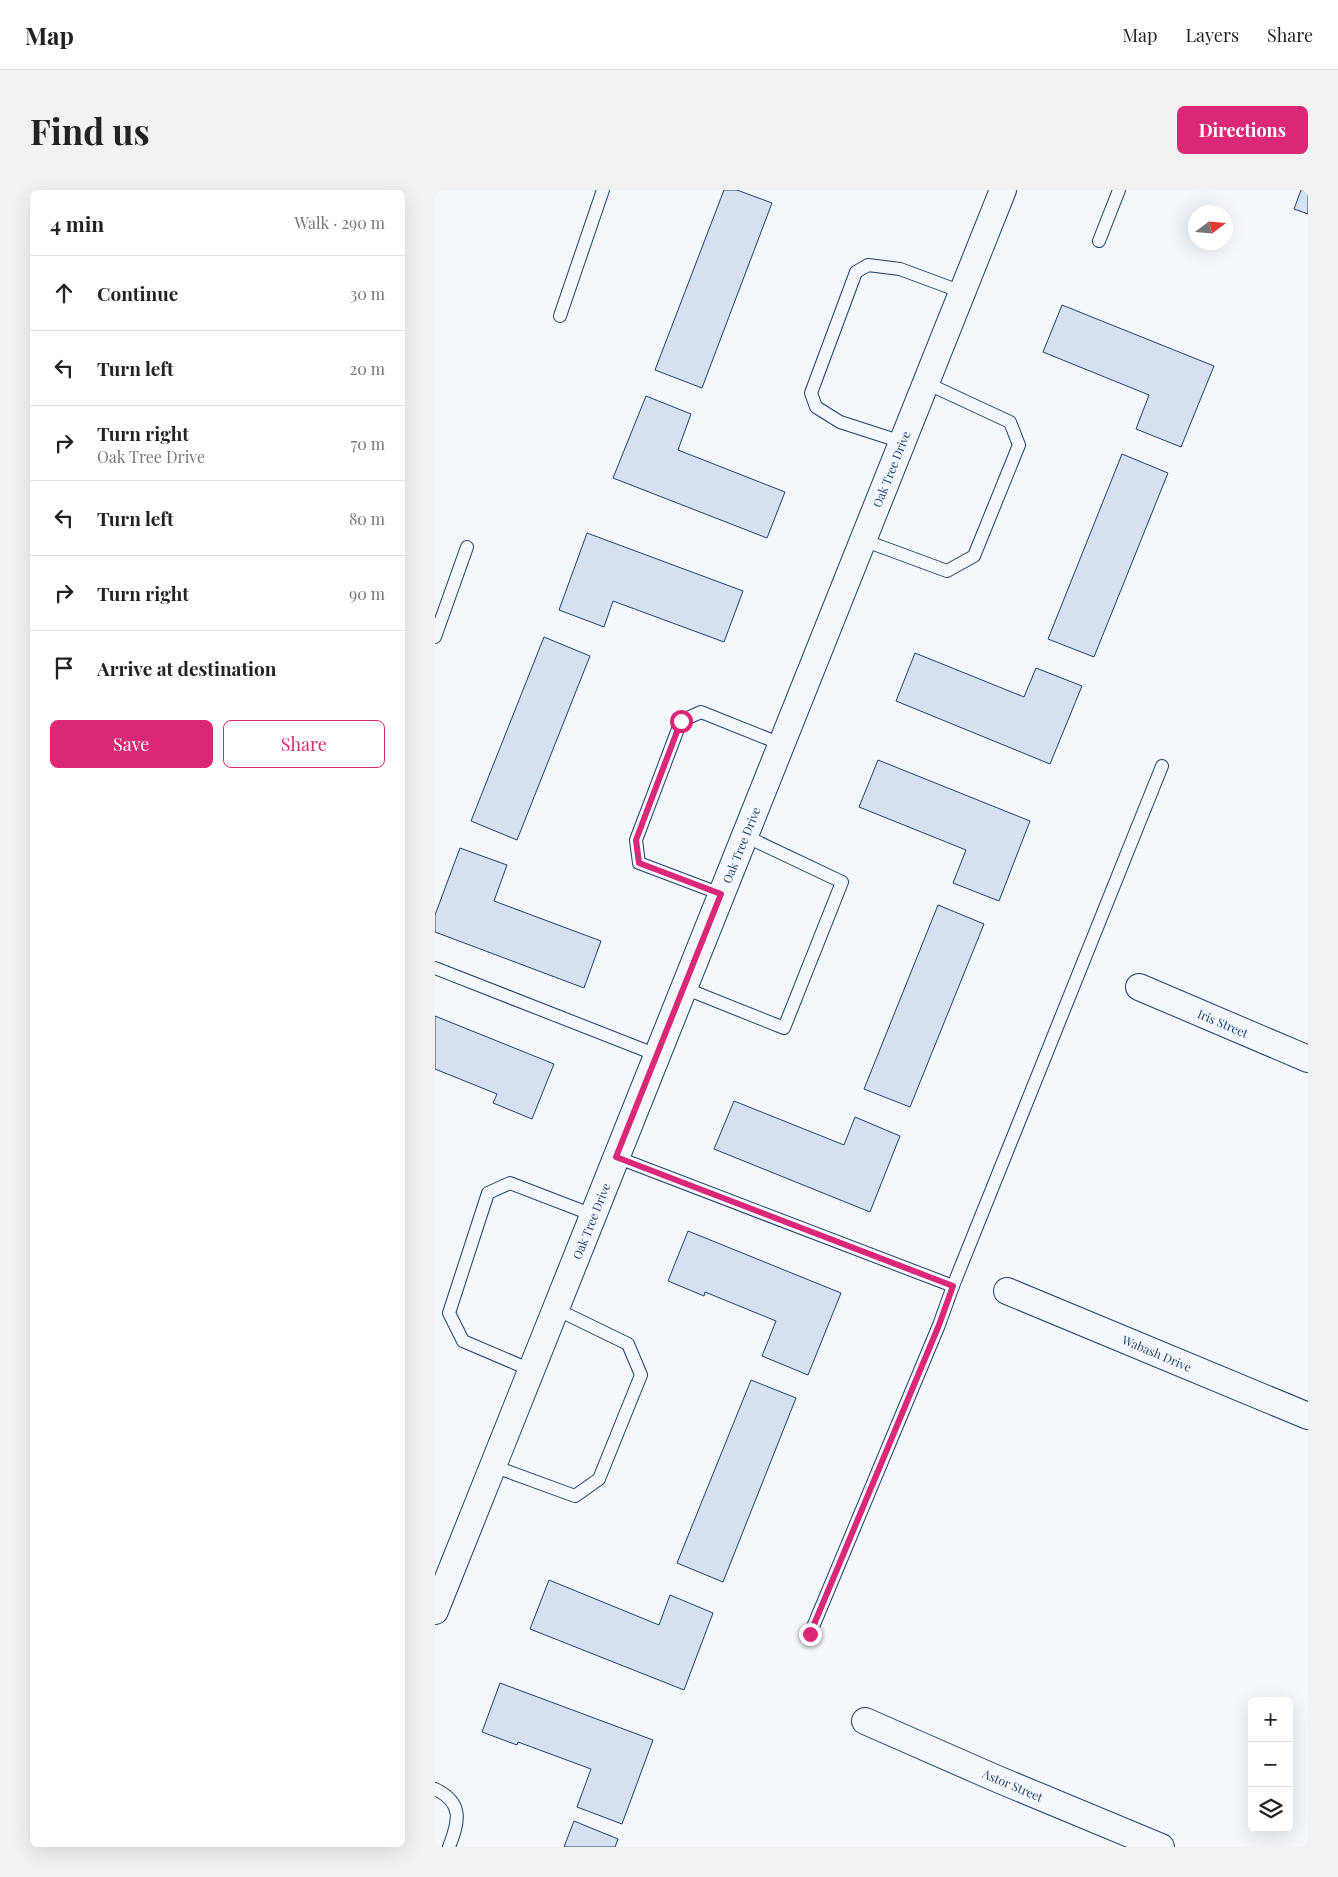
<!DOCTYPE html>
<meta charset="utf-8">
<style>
:root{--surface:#fff;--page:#f2f2f2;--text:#222;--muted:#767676;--line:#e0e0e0;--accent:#db2777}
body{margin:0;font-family:"Playfair Display",serif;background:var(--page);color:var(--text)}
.controls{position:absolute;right:15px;bottom:15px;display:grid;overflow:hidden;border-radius:8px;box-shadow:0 5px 20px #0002}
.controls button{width:45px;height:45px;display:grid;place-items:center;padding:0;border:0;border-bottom:1px solid var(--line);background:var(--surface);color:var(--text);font:25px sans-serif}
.compass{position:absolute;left:753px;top:15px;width:45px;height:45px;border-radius:50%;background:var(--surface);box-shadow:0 5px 20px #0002;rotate:74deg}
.stop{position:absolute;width:15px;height:15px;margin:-11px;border:4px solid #db2777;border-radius:50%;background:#fff}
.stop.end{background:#db2777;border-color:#fff;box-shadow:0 1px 5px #0008}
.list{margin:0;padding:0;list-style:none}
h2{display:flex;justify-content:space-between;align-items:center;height:65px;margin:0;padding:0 20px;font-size:21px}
h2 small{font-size:16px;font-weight:400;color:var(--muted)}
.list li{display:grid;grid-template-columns:32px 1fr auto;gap:15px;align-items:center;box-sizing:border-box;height:75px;padding:0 20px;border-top:1px solid var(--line)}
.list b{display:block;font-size:19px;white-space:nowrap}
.list p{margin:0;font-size:16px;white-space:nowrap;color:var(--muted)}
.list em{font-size:16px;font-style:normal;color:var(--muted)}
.actions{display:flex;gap:10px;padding:15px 20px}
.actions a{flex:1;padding:11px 0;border:1px solid var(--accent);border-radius:8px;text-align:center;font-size:18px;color:var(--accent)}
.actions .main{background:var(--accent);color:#fff}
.icon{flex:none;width:28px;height:28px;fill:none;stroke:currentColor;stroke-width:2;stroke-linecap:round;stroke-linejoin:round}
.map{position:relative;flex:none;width:873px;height:1657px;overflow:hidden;border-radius:8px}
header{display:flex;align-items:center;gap:30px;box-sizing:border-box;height:70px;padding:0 25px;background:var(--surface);border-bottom:1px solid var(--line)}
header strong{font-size:24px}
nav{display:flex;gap:28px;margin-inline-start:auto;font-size:18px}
.intro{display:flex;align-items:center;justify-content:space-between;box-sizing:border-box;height:120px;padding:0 30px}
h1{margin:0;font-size:35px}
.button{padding:12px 22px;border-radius:8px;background:var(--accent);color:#fff;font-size:18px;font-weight:700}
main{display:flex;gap:30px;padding:0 30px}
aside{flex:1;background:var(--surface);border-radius:8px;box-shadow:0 5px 20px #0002}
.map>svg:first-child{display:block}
.building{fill:#d5e0f0;stroke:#1d3f73}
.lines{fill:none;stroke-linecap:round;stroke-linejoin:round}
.service-casing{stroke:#1d3f73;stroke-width:14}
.minor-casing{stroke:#1d3f73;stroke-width:28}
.service{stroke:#f4f7fb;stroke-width:12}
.minor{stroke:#f4f7fb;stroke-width:26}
.route{stroke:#db2777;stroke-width:6}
.labels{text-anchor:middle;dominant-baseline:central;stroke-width:4;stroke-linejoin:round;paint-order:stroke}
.street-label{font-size:12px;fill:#1d3f73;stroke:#f4f7fb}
</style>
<header>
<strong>Map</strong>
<nav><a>Map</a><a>Layers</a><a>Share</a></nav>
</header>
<div class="intro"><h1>Find us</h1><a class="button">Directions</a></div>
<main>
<aside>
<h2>4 min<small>Walk · 290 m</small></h2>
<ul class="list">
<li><svg class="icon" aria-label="ahead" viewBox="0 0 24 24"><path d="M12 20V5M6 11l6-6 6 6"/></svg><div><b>Continue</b></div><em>30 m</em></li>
<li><svg class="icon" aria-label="left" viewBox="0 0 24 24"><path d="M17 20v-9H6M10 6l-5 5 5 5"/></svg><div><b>Turn left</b></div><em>20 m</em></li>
<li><svg class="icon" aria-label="right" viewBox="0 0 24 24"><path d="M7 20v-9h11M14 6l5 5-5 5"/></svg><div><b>Turn right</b><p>Oak Tree Drive</p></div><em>70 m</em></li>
<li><svg class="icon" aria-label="left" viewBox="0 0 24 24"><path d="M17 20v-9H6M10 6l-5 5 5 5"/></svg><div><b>Turn left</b></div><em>80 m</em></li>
<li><svg class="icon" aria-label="right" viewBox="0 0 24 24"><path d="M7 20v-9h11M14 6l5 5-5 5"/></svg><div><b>Turn right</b></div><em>90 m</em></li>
<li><svg class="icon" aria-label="arrive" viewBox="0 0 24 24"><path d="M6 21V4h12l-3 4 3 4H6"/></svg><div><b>Arrive at destination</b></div></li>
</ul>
<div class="actions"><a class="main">Save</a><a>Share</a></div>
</aside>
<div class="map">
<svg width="873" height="1657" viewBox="0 0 873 1657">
<rect width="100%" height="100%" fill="#f4f7fb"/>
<!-- building -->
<g class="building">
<polygon points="289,0 302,0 337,13 267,198 220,180"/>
<polygon points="866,0 873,0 873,24 859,19"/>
<polygon points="627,115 779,176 746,257 701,239 714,205 608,162"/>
<polygon points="211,206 256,224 243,260 350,302 332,348 178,288"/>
<polygon points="687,264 733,283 659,467 613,449"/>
<polygon points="152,343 308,401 289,452 178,411 169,437 124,420"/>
<polygon points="109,447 155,466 82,650 36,631"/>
<polygon points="480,463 589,507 601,478 647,496 615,574 461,511"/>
<polygon points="443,570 595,631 564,711 518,693 531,660 424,617"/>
<polygon points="25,658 72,675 59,711 166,751 149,798 0,742 0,725"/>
<polygon points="503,715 549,734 475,917 429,899"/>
<polygon points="0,826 119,874 97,929 58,913 62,904 0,879"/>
<polygon points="299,911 409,955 420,927 465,946 435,1022 279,959"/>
<polygon points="253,1041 406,1103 373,1185 327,1166 341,1131 270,1102 269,1106 233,1091"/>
<polygon points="316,1190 361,1208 288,1392 242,1373"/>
<polygon points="114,1390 224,1435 235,1405 278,1423 249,1500 95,1439"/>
<polygon points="65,1493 218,1550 187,1634 142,1617 156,1579 83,1552 82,1555 47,1542"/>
<polygon points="139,1631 183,1649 180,1657 129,1657"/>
</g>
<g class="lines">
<!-- service casing -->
<g class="service-casing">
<g id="service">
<polyline points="664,51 684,0"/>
<polyline points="125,126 168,0"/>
<polyline points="467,252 405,232 381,217 376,203 421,82 433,75 465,79 527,102"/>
<polyline points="428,350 512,381 539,366 584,255 575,232 491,193"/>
<polyline points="0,447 32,357"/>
<polyline points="286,704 204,673 201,650 246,531 266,522 346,554"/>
<polyline points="0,778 222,865"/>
<polyline points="249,798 349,838 407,692 310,646"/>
<polyline points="181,967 518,1096 504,1135 375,1444"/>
<polyline points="518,1096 727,576"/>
<polyline points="96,1180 28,1151 14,1123 53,1003 75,993 158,1025"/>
<polyline points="58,1276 140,1306 164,1289 206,1185 193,1154 121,1119"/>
<path d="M0 1599C29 1613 24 1631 14 1657"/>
</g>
</g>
<!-- minor casing -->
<g class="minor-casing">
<g id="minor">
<polyline points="704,797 873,869"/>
<polyline points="572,1101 873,1226"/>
<polyline points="0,1421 568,0"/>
<polyline points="430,1531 560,1588 726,1657"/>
</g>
</g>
<!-- service -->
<use href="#service" class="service"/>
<!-- minor -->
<use href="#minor" class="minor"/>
</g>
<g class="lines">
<!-- route -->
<polyline class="route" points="246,531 201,650 204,673 286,704 181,967 518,1096 504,1135 375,1444"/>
</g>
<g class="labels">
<!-- street labels -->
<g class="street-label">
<text transform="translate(456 279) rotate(-68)">Oak Tree Drive</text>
<text transform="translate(306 655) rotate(-68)">Oak Tree Drive</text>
<text transform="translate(788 833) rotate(23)">Iris Street</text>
<text transform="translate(156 1031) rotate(-68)">Oak Tree Drive</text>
<text transform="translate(722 1163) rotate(23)">Wabash Drive</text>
<text transform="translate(578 1595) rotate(23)">Astor Street</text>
</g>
</g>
</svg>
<div class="controls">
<button>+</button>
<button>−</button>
<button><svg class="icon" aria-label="layers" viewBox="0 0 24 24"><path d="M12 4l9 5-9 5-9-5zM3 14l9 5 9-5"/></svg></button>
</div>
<svg class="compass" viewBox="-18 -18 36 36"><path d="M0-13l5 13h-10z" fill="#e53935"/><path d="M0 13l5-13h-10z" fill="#767676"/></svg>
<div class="stop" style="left:246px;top:531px"></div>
<div class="stop end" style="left:375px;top:1444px"></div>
</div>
</main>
